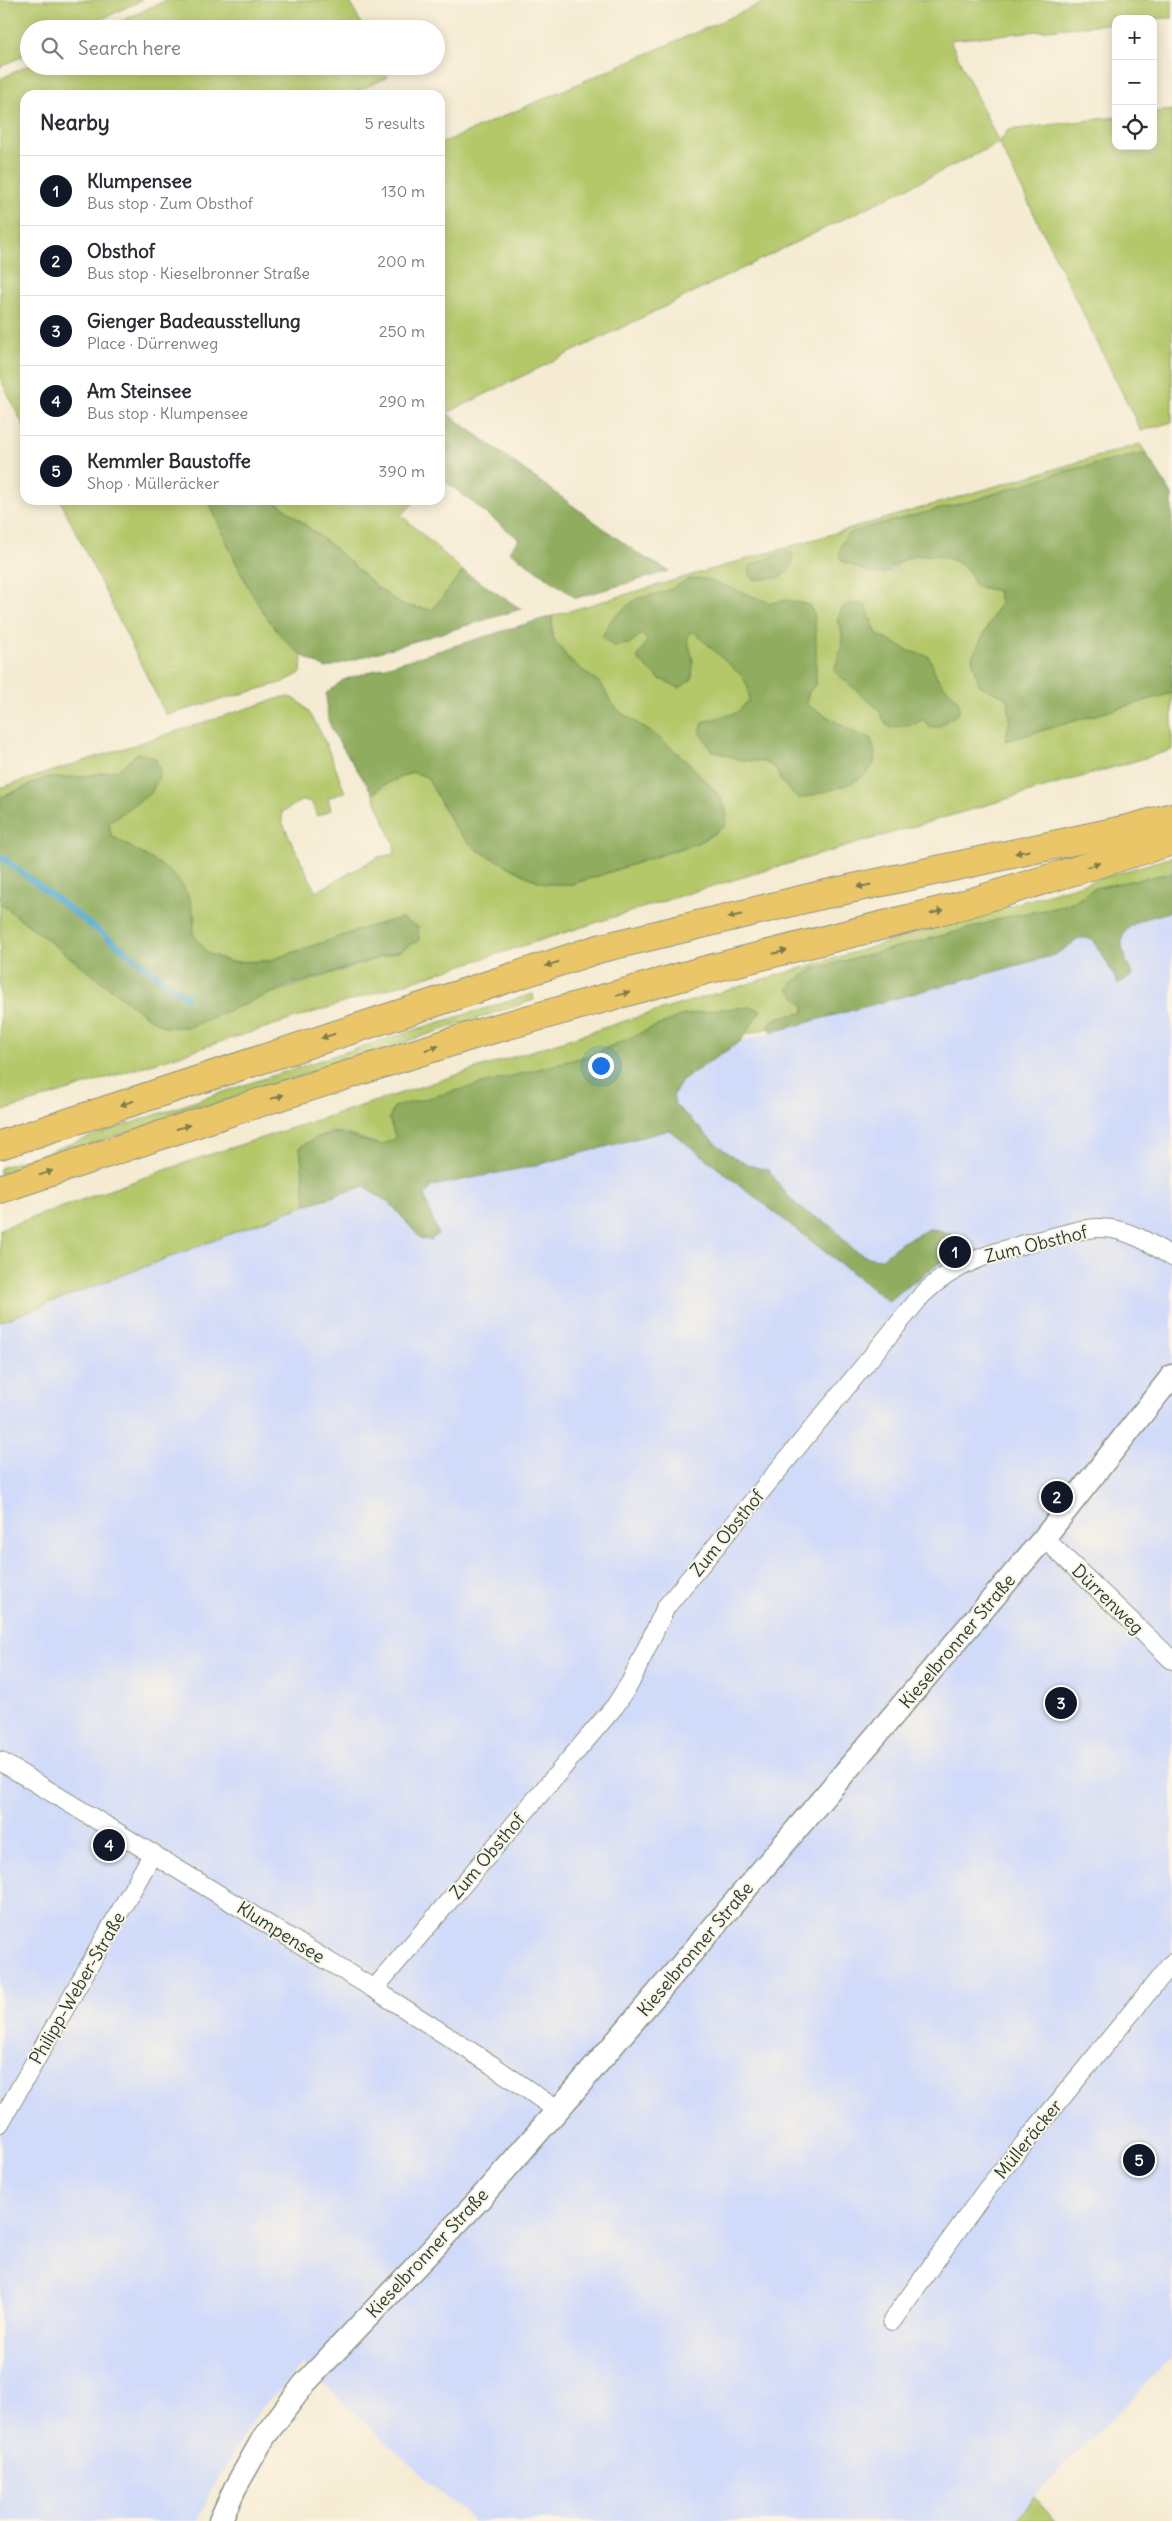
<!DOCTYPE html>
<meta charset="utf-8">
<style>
:root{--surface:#fff;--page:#f2f2f3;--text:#2b2b33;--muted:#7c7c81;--line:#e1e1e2;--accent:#111827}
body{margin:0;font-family:Delius,sans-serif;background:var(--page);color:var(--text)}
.controls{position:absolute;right:15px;top:15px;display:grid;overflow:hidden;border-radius:10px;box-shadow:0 2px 12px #0003}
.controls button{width:45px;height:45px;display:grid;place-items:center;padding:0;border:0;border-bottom:1px solid var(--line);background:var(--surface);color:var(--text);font:25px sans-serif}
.you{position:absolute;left:600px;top:1065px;width:18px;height:18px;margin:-12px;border:4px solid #fff;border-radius:50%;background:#1a73e8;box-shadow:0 0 0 8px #1a73e833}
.badge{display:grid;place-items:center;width:32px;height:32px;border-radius:50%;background:var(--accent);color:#fff;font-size:16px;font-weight:700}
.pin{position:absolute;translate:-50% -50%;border:2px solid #fff;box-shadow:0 1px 5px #0006}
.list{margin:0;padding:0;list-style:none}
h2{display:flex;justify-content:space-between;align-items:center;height:65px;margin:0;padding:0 20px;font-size:21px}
h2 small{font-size:16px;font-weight:400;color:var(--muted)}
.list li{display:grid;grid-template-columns:32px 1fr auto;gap:15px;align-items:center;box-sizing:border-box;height:70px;padding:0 20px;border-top:1px solid var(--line)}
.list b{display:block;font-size:19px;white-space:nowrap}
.list p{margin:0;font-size:16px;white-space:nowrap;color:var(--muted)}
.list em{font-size:16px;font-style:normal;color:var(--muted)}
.icon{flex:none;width:28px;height:28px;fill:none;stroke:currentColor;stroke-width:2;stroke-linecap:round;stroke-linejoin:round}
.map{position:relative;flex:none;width:1172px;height:2521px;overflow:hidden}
.search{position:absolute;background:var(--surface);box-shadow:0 2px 12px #0003;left:20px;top:20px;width:425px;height:55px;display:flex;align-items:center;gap:12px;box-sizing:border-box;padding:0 18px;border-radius:28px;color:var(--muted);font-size:19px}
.panel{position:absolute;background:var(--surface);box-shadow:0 2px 12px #0003;left:20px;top:90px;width:425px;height:415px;border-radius:15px}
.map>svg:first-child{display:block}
.built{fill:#d0daf9}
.green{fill:#b4c86b;stroke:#6a8250}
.forest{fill:#8fac5f;stroke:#57744a}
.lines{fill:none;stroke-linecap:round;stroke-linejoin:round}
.stream{stroke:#50a7cd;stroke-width:6}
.minor-casing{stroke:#8a9484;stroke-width:20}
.tertiary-casing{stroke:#8a9484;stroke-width:25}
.motorway-casing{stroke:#8a9484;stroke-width:30}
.minor{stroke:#fff;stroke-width:18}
.tertiary{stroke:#fff;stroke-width:22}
.motorway{stroke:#ebc669;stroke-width:28}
.oneway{fill:#7b7b4c}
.labels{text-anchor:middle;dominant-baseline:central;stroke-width:4;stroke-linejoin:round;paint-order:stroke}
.street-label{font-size:18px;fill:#1f3d34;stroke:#fcf5e5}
</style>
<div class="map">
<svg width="1172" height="2521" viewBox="0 0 1172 2521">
<rect width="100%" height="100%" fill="#fcf5e5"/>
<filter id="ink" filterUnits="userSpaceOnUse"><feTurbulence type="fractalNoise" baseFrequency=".02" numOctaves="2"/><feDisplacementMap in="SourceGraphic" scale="10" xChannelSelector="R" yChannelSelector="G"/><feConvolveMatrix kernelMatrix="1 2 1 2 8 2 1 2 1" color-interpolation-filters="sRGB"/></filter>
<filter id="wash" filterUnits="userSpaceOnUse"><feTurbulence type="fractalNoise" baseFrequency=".0096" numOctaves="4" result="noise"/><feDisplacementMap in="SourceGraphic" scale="20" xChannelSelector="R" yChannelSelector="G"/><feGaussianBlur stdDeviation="1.12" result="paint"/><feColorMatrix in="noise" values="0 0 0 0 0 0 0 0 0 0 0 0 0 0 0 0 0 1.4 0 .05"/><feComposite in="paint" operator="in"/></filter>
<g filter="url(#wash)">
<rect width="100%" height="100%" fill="#f5ebd3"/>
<!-- built -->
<polygon class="built" points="1172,911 1172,2358 1034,2496 1017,2521 474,2521 448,2500 303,2365 259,2410 209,2495 199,2521 0,2521 0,1322 306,1205 365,1186 373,1193 389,1202 421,1239 434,1219 426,1206 425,1195 432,1186 533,1166 669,1130 675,1105 673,1095 682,1080 741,1041 1055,955 1080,938 1091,938 1105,959 1118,984 1133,975 1122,949 1121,938 1126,929 1140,920"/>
<!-- green -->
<g class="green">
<polygon points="0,0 142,0 81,29 29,29 29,53 0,67"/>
<polygon points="166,0 349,0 364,29 105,29"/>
<polygon points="770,0 1172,0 1172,18 1116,19 1116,23 950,40 999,143 1008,130 1116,117 1116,146 1153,146 1153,112 1172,110 1172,422 1141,431 999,143 447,413 440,408 440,144"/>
<polygon points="29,65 383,66 388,77 349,95 25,95 25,429 0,378 0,79"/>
<path d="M1140 444 1146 453 1062 472 975 500 842 561 891 572C894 568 898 563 902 561 921 551 951 554 967 569 971 573 973 581 975 586L998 591 1000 603 990 626 979 685 1008 699 1010 720 1005 741 1172 693V750L686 894 0 1112V903L150 1019 251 1000 400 951 401 918 372 926 268 961 230 962 207 953 193 934 195 916 140 854 111 835 109 822 151 793 138 753 118 770 79 777 45 778 0 798V788L283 697C286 697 291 697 294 699 316 707 336 771 345 792L328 798 331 810 317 816 311 801H301L282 812V822L316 892 378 857 395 854 394 844 373 794 384 785 412 772 427 777 455 829 530 878 547 884H572L598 876 697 843 716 833 722 799 687 761 620 712 610 701 602 685 569 660 552 636V616Z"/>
<polygon points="60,500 208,500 255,598 277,629 302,654 301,673 281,683 166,715"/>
<polygon points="274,500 417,500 401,515 463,571 432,610 402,605 378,588 332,546"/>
<polygon points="1172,857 1172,873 1094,888 1078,900 1055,908 1006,917 975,927 813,969 793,982 794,995 804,1006 804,1013 780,1017 771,1021 769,1028 744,1035 760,1010 752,1007 680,1016 588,1056 463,1090 389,1119 396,1138 381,1145 344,1133 329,1132 300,1147 306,1205 0,1322 0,1229 199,1158 628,1020"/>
<path d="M533 994 534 1000 0 1174V1168C177 1107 353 1047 533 994Z"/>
<polygon points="1034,2496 1056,2521 1017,2521"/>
</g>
<!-- forest -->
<g class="forest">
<polygon points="440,408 640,555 669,571 576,598 509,551 519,539 440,477"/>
<path d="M1146 453 1172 495V693L1005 741 1010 720 1008 699 979 685 972 657 1000 603 998 591 975 586C973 581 971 573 967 569 952 555 918 550 901 561 891 567 888 576 875 574 864 573 852 564 842 561 836 551 842 543 848 534L864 528 975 500 1062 472Z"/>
<path d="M208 500H274L332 546 378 588 402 605 432 610 463 571 521 609 326 668C318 664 309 660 302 655 256 621 231 550 208 500Z"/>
<path d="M785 551 792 553C795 565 788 574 777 578 768 576 762 581 753 579L750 575V566Z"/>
<path d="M689 579H706L771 603 787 600 809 605 814 614 816 635V684L809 692 806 704 853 732 871 738C872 744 875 751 875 757 874 784 818 793 798 799L781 781 775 768 765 762 742 760 712 751 700 732 703 722 736 713 749 700 748 687 743 677 693 631 687 636 693 661 692 679 680 688 660 679 637 659 647 640 642 634 629 644 613 646 602 637 611 620 636 599 667 591Z"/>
<path d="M850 604H860L866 606 877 634 909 651 928 656C933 664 934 674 940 681 948 692 963 698 959 713L938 727H929L923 719 917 723 891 728 886 724 878 709 834 671C839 651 848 640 837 621L842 608Z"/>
<polygon points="552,616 552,636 569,660 602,685 610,701 620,712 657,736 687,761 722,799 727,814 725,826 697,843 598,876 572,884 547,884 530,878 477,850 455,829 427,777 412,772 384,785 373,794 334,734 328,720 326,694 343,680"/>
<path d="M138 753 155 758 161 773 151 793 109 822 111 835C152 863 200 873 193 934L207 953 230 962 268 961 371 926 401 918 418 927 419 940 400 951 288 986 189 1027H165L150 1019 0 903V798L45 778 79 777 118 770Z"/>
<path d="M1172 873V911C1130 923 1107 927 1133 975L1118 984 1105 959 1091 938H1080L1055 955 772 1032 769 1028 771 1022 780 1017 804 1013V1006L788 989 793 982 813 969 975 927 1006 917 1055 908 1078 900 1094 888Z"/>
<path d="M752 1007 761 1010 741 1041 682 1080 673 1095 675 1105C706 1131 727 1164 769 1170 780 1187 793 1205 811 1215 817 1219 826 1221 831 1226 850 1243 853 1257 881 1259L901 1243 929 1229C942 1230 959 1234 960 1248L888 1301 669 1130 533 1166 432 1186 425 1195C427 1209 434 1220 438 1234L431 1240 421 1239 389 1202 373 1193 365 1186 306 1205 300 1147C338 1123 343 1137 381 1145L396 1138 389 1119 394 1107 588 1056 680 1016 720 1009Z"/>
</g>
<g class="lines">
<!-- stream -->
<polyline class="stream" points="0,856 187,998"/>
</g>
</g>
<g filter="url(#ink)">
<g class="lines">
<!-- minor casing -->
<g class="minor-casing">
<g id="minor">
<polyline points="1044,1538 1172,1660"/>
<polyline points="0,1761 374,1989 492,2065 557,2110"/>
<path d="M374 1989 615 1706 630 1683 666 1607 922 1295C958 1259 1004 1249 1053 1237 1069 1233 1086 1227 1102 1228 1128 1229 1151 1243 1172 1257"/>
<polyline points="0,2123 153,1853"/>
<polyline points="892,2321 987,2189 1172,1963"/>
</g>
</g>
<!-- tertiary casing -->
<g class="tertiary-casing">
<polyline id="tertiary" points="220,2521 235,2488 264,2437 305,2383 478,2201 569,2097 1044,1538 1172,1376"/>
</g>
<!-- motorway casing -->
<g class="motorway-casing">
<g id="motorway">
<polyline points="0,1145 598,949 817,896 1128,829 1172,817"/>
<polyline points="0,1189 230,1112 483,1032 702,971 959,906 1172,841"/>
</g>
</g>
<!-- minor -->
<use href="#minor" class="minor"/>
<!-- tertiary -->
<use href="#tertiary" class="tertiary"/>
<!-- motorway -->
<use href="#motorway" class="motorway"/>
</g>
<!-- one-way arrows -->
<defs><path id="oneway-solid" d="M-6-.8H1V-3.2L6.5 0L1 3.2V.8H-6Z" transform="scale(1.25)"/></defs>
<g class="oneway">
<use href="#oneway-solid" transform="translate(1022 852) rotate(168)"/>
<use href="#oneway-solid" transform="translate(1093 865) rotate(-17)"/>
<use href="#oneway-solid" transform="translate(864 886) rotate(169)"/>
<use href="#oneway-solid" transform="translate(937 912) rotate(-15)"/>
<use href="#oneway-solid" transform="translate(735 916) rotate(166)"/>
<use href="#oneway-solid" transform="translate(780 952) rotate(-14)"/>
<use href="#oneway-solid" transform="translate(552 964) rotate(162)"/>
<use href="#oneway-solid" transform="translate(623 994) rotate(-16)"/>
<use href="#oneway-solid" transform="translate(328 1036) rotate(162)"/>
<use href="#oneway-solid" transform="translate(432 1048) rotate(-17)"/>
<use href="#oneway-solid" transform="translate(277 1097) rotate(-17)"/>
<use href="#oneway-solid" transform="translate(127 1103) rotate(162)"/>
<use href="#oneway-solid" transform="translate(183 1127) rotate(-18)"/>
<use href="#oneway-solid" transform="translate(46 1173) rotate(-19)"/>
</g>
</g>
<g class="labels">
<!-- street labels -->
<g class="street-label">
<text transform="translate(1036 1244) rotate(-14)">Zum Obsthof</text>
<text transform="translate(727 1533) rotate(-51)">Zum Obsthof</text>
<text transform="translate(1108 1599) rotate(44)">Dürrenweg</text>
<text transform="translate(957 1641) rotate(-50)">Kieselbronner Straße</text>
<text transform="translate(487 1856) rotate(-50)">Zum Obsthof</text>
<text transform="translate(281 1932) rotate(32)">Klumpensee</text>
<text transform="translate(695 1949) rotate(-50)">Kieselbronner Straße</text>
<text transform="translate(77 1988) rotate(-60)">Philipp-Weber-Straße</text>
<text transform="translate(1028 2139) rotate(-51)">Mülleräcker</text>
<text transform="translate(427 2253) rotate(-47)">Kieselbronner Straße</text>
</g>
</g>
</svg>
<div class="controls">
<button>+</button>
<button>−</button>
<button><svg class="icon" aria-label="locate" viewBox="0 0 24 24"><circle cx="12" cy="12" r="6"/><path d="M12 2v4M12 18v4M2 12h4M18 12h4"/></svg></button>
</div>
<div class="you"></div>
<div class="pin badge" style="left:955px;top:1252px">1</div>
<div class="pin badge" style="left:1057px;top:1497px">2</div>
<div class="pin badge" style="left:1061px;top:1703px">3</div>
<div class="pin badge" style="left:109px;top:1845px">4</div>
<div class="pin badge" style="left:1139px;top:2160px">5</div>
<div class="search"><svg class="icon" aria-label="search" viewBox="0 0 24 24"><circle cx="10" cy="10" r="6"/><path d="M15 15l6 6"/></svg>Search here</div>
<section class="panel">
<h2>Nearby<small>5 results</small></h2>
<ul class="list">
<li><span class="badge">1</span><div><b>Klumpensee</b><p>Bus stop · Zum Obsthof</p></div><em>130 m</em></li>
<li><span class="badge">2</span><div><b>Obsthof</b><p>Bus stop · Kieselbronner Straße</p></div><em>200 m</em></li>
<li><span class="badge">3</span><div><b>Gienger Badeausstellung</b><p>Place · Dürrenweg</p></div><em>250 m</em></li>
<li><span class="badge">4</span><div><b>Am Steinsee</b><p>Bus stop · Klumpensee</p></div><em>290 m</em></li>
<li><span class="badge">5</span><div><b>Kemmler Baustoffe</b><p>Shop · Mülleräcker</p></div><em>390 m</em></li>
</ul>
</section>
</div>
